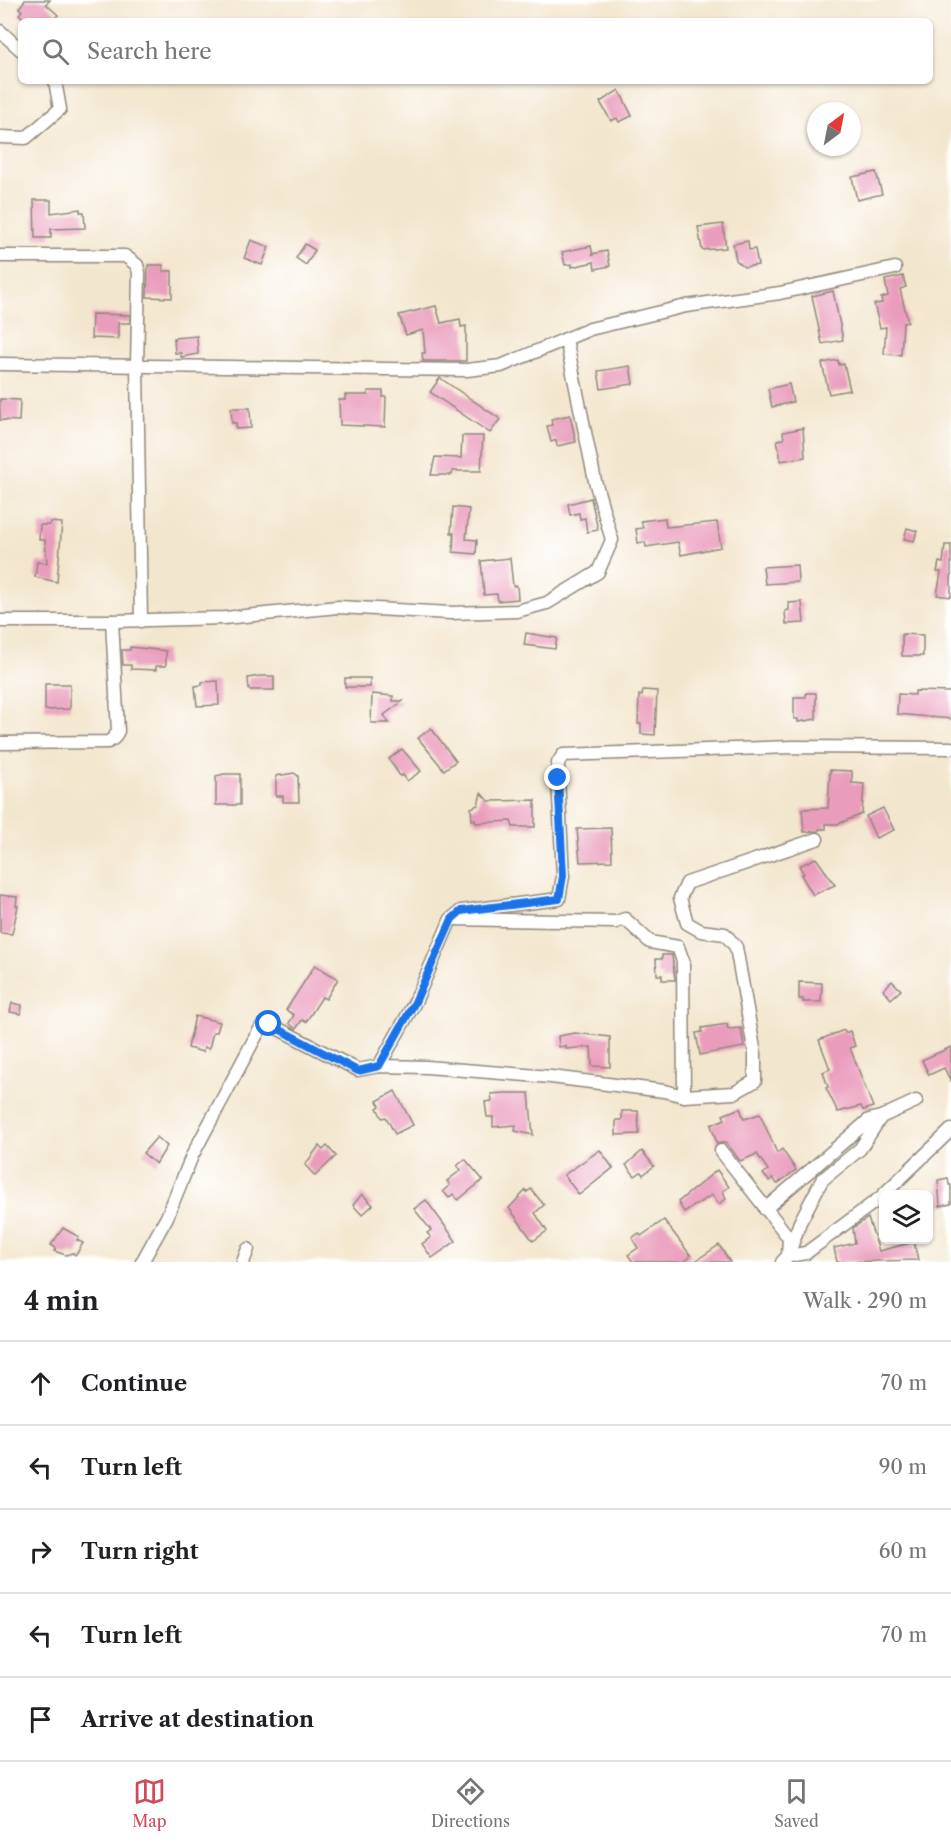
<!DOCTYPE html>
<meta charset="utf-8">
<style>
:root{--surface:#fff;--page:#f6f6f6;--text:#202124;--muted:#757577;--line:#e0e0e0;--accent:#d1495b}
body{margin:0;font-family:"Libre Caslon Text",serif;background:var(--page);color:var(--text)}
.controls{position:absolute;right:18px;bottom:18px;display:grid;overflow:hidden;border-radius:9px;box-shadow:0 2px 4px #0004}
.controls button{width:54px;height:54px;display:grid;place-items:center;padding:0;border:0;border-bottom:2px solid var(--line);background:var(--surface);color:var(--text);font:30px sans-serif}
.compass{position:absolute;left:807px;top:102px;width:54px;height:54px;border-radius:50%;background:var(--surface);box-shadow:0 2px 4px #0004;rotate:32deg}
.stop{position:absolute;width:18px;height:18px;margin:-14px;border:4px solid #1a73e8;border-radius:50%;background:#fff}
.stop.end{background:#1a73e8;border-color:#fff;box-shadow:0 2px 6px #0008}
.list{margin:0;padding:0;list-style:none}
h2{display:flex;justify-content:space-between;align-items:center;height:78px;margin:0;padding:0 24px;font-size:26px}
h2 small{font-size:20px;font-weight:400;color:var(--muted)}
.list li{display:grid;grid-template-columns:39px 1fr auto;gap:18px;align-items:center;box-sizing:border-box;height:84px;padding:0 24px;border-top:2px solid var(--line)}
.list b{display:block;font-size:22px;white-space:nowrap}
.list em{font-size:20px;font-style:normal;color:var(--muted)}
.icon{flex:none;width:33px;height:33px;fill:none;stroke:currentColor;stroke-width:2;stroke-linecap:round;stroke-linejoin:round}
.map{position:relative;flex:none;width:951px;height:1262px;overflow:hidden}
.search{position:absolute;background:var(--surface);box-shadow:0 2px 4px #0004;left:18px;right:18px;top:18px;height:66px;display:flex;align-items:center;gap:15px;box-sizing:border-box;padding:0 21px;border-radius:9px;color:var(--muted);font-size:22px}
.sheet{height:498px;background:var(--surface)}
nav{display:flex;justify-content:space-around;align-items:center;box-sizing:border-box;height:84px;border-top:2px solid var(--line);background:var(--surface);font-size:16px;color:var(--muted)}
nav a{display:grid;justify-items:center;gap:3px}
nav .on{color:var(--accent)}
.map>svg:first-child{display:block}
.building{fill:#ea9cbc}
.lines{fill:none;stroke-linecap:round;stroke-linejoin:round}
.minor-casing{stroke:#8f887c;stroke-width:15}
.minor{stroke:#fff;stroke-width:12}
.route{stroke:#1a73e8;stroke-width:8}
</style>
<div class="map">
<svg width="951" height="1262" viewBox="0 0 951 1262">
<rect width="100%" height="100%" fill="#fff"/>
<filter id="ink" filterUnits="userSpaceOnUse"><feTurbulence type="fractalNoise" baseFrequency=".0167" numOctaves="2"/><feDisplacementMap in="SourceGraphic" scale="12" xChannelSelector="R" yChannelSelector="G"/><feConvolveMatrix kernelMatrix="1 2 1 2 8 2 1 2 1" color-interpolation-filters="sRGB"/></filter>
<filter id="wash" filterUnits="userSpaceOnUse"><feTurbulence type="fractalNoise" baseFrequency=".008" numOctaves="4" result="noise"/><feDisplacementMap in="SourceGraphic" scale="24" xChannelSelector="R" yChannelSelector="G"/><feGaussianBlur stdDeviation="1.35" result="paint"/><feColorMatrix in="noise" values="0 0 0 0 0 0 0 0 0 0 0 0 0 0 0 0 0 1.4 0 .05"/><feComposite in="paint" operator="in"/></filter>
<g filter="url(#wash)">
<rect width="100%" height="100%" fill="#f3e6ce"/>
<g id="blocks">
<!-- building -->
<g class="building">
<polygon points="25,0 50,0 46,4 58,15 52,21 26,21 19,14 22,11 19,8"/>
<polygon points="619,90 632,116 619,122 617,118 611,121 600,102"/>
<polygon points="876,172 882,194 857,200 852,177"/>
<polygon points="34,200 51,200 51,213 80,209 80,212 84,212 85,228 51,229 51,238 35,238"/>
<polygon points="723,224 726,248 702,250 698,227"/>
<polygon points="251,240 269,247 262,265 244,258"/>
<polygon points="748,241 749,250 755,249 758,265 744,267 736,260 733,244"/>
<polygon points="305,244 315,250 306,265 296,258"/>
<polygon points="591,246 593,256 592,254 607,251 610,266 595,269 594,262 572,267 572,264 565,265 562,252"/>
<polygon points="148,265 163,265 163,271 172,271 172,298 147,297"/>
<polygon points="903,276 906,287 900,289 908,322 903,323 901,355 884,354 886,327 880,328 874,304 882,303 881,298 888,296 885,280"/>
<polygon points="833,291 843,340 822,344 812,296"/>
<polygon points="436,306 441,323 460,319 461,327 466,326 466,361 423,361 422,353 425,353 423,330 406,335 399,315"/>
<polygon points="92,314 130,315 130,323 118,323 118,339 91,338"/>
<polygon points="197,336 198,354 181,357 181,353 175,353 174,338"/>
<polygon points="838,360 839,365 844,364 850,390 829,394 822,363"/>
<polygon points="630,366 633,384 601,389 598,371"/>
<polygon points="440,378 500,419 490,433 430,392"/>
<polygon points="789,384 793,402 772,407 768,389"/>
<polygon points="368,391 383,391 383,397 386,397 385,427 340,425 339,400 345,400 345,395 368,395"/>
<polygon points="0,399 20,400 19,421 0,420"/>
<polygon points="231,408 250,408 251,428 236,429 236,423 232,423"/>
<polygon points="570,415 576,442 557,446 556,440 551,442 547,426 552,425 551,419"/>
<polygon points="803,428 805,457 781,461 777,440 784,439 783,432"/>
<polygon points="462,436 483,436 481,471 452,471 452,475 431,475 435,457 461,458"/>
<polygon points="591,498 598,530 587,532 585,518 580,519 579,513 570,515 568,504"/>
<polygon points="453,507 469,509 466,539 477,540 476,554 453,552 454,533 451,533"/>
<polygon points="665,518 666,527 717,522 721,547 681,555 678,542 646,547 645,542 638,543 636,529 643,528 641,521"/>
<polygon points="50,522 62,523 57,582 35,577 37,562 47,563 45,540 39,540 40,525 50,525"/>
<polygon points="907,528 917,531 914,541 904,539"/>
<polygon points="945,545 951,545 951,597 937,595 941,572 937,572 939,562 943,563"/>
<polygon points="510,558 513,586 517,586 518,599 498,601 497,594 484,595 481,561"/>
<polygon points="797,565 798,582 765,584 763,567"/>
<polygon points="802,602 804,623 786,624 785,611 789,610 789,603"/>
<polygon points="526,633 557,638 555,649 524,645"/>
<polygon points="902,634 923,635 923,656 902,656"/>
<polygon points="130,647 166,651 166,666 156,666 156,670 131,669 131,665 123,665 122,650 130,650"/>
<polygon points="260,676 274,676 274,690 249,690 248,678"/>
<rect x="345" y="678" width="25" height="9"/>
<polygon points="218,681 219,705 197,706 195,686 202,685 202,682"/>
<polygon points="45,684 70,684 70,709 45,710"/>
<polygon points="643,690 657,691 655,735 641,734 641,724 638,724 639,695 642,696"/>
<polygon points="915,691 951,692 951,719 897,714 898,694 915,695"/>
<polygon points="806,693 816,693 816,719 798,722 798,719 794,719 794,697 806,697"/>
<polygon points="372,694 393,696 393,701 403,701 384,715 389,723 371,723"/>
<polygon points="431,728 456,761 444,770 418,738"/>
<polygon points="402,749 421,771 407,781 403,775 400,776 389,759"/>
<polygon points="830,770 852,771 852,783 864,784 862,814 838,824 826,824 826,829 819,829 819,831 804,832 802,809 828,808"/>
<polygon points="294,773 298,776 299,802 283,802 283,796 276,796 276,776"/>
<polygon points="224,774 240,774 240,805 216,805 216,776"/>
<polygon points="481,793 488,801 535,800 535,827 513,827 511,821 476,823 475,819 472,820 471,808 478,805"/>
<polygon points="883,808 894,830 876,838 866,816"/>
<polygon points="611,828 612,861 580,862 577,829"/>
<polygon points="816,858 835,885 813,895 801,875 804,874 799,866"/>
<polygon points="0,895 17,897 16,906 18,906 12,934 0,933"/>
<polygon points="662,955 672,955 675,980 662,980 662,975 657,975 656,959 662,959"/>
<polygon points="315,965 338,979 326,999 322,997 306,1022 302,1020 296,1029 289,1023 294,1015 286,1010"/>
<polygon points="892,981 901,990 891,999 883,990"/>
<polygon points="799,982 822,983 821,1002 803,1002 803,999 799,999"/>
<polygon points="12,1003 22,1005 21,1014 10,1012"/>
<polygon points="195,1016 220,1022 217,1032 213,1032 209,1049 204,1047 203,1052 188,1048"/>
<polygon points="727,1024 728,1029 741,1028 744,1047 700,1055 696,1033 702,1032 702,1028"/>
<polygon points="844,1030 845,1033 850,1031 855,1046 850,1048 873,1107 863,1110 861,1106 838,1112 826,1088 828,1087 823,1072 830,1069 819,1040"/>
<polygon points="575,1033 610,1037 610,1067 592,1066 591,1047 566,1049 566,1046 559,1047 558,1036"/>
<polygon points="951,1047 951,1082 944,1068 929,1075 922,1060"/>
<polygon points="395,1091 413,1125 395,1134 386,1117 382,1118 377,1108 380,1106 377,1101"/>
<polygon points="505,1093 529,1093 533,1135 515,1131 516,1125 493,1127 493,1117 487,1117 485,1102 492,1101 491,1094"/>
<polygon points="740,1108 744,1119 760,1114 777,1153 782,1149 796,1170 777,1184 773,1178 769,1181 763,1174 768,1170 757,1154 740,1161 726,1142 717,1144 711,1125 725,1119 723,1115"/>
<polygon points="622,1111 638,1111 639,1134 616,1135 616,1120 622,1120"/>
<polygon points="157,1137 167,1146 156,1164 143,1153"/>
<polygon points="319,1146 323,1150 327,1146 336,1156 315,1176 305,1165"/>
<polygon points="600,1150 613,1168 579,1195 564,1175"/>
<polygon points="642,1151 654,1166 643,1175 641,1172 635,1176 626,1165"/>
<polygon points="465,1159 483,1180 458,1200 453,1194 449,1198 443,1191 450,1185 447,1181 461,1170 457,1166"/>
<polygon points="717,1170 729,1187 723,1191 726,1199 719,1204 712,1195 684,1212 678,1202"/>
<polygon points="948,1178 949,1185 951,1185 951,1204 940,1206 938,1180"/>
<polygon points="531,1189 544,1205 535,1213 547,1231 533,1241 509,1208 526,1190 527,1192"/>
<polygon points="362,1194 373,1205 362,1215 353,1205"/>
<polygon points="426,1200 456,1241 432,1258 422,1244 431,1237 427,1233 431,1230 414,1209"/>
<polygon points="868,1218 879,1251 914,1242 918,1260 837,1262 834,1248 855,1243 853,1228"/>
<polygon points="664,1220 691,1256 684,1262 633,1262 628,1255 638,1248 632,1238 639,1233 641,1236"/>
<polygon points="63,1228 79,1237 77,1240 83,1243 76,1255 72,1253 66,1255 54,1251 56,1248 51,1245"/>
<polygon points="719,1245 730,1262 694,1262"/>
</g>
</g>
</g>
<g filter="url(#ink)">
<use href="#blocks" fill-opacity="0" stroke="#8f887c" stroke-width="1.5"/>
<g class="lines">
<!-- minor casing -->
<g class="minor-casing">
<g id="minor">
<polyline points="0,31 21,50"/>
<polyline points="0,137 26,138 60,109 55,81"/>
<polyline points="0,256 125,256 137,265 139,273 137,365 141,621"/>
<polyline points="0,364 467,370 501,366 590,329 686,306 780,293 895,268"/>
<polyline points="0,621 112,621 224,618 338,607 451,613 517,611 547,603 598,572 612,540 595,481 566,339"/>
<polyline points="0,743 108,742 114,738 118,731 112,621"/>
<polyline points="453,919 616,922 625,919 650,942 678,947 683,961 684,1096"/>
<polyline points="379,1066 415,1002 451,919 461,911 559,899 563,876 558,778 558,763 563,755 793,747 951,748"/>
<polyline points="721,1151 789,1238 788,1256 782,1262"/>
<polyline points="884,1194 951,1130"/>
<polyline points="884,1195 806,1253 788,1256 800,1222 822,1180 860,1149 881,1117 916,1101"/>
<polyline points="765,1209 869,1120 881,1117"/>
<polyline points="142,1262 167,1217 192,1156 256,1036 262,1026 269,1024 358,1070 379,1066 427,1067 551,1077 664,1091 684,1096 734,1093 755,1081 755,1054 736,947 725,934 701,931 687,923 680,898 687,883 817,839"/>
<polyline points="243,1262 248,1249"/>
</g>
</g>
<!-- minor -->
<use href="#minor" class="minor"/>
</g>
</g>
<g class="lines" filter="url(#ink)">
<!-- route -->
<polyline class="route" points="269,1024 358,1071 379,1066 415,1002 452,919 461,911 559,899 563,876 558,778"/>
</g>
</svg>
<div class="controls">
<button><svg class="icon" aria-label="layers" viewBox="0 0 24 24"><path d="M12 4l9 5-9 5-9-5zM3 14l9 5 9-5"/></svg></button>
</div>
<svg class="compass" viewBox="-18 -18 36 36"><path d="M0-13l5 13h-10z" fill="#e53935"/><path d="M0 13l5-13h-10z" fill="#757577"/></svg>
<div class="stop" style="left:269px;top:1024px"></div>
<div class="stop end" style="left:558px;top:778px"></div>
<div class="search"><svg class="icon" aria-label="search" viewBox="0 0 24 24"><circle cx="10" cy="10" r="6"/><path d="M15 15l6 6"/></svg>Search here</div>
</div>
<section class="sheet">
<h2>4 min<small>Walk · 290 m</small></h2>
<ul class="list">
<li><svg class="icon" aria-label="ahead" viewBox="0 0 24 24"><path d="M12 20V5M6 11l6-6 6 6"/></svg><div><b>Continue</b></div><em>70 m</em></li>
<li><svg class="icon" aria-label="left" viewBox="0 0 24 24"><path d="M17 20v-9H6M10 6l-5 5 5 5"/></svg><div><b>Turn left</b></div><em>90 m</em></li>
<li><svg class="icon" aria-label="right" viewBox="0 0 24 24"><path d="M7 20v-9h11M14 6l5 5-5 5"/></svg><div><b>Turn right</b></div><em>60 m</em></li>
<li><svg class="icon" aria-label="left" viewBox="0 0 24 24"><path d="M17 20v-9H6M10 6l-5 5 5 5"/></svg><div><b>Turn left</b></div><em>70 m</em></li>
<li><svg class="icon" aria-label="arrive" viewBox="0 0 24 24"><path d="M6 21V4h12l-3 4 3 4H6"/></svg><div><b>Arrive at destination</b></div></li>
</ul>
</section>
<nav>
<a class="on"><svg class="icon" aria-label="map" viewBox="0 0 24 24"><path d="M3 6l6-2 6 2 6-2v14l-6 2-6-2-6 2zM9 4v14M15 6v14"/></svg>Map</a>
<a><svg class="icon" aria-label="directions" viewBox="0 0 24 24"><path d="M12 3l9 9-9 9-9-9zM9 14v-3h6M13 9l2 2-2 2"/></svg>Directions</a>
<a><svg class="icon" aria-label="saved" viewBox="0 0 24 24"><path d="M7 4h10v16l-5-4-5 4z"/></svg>Saved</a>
</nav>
